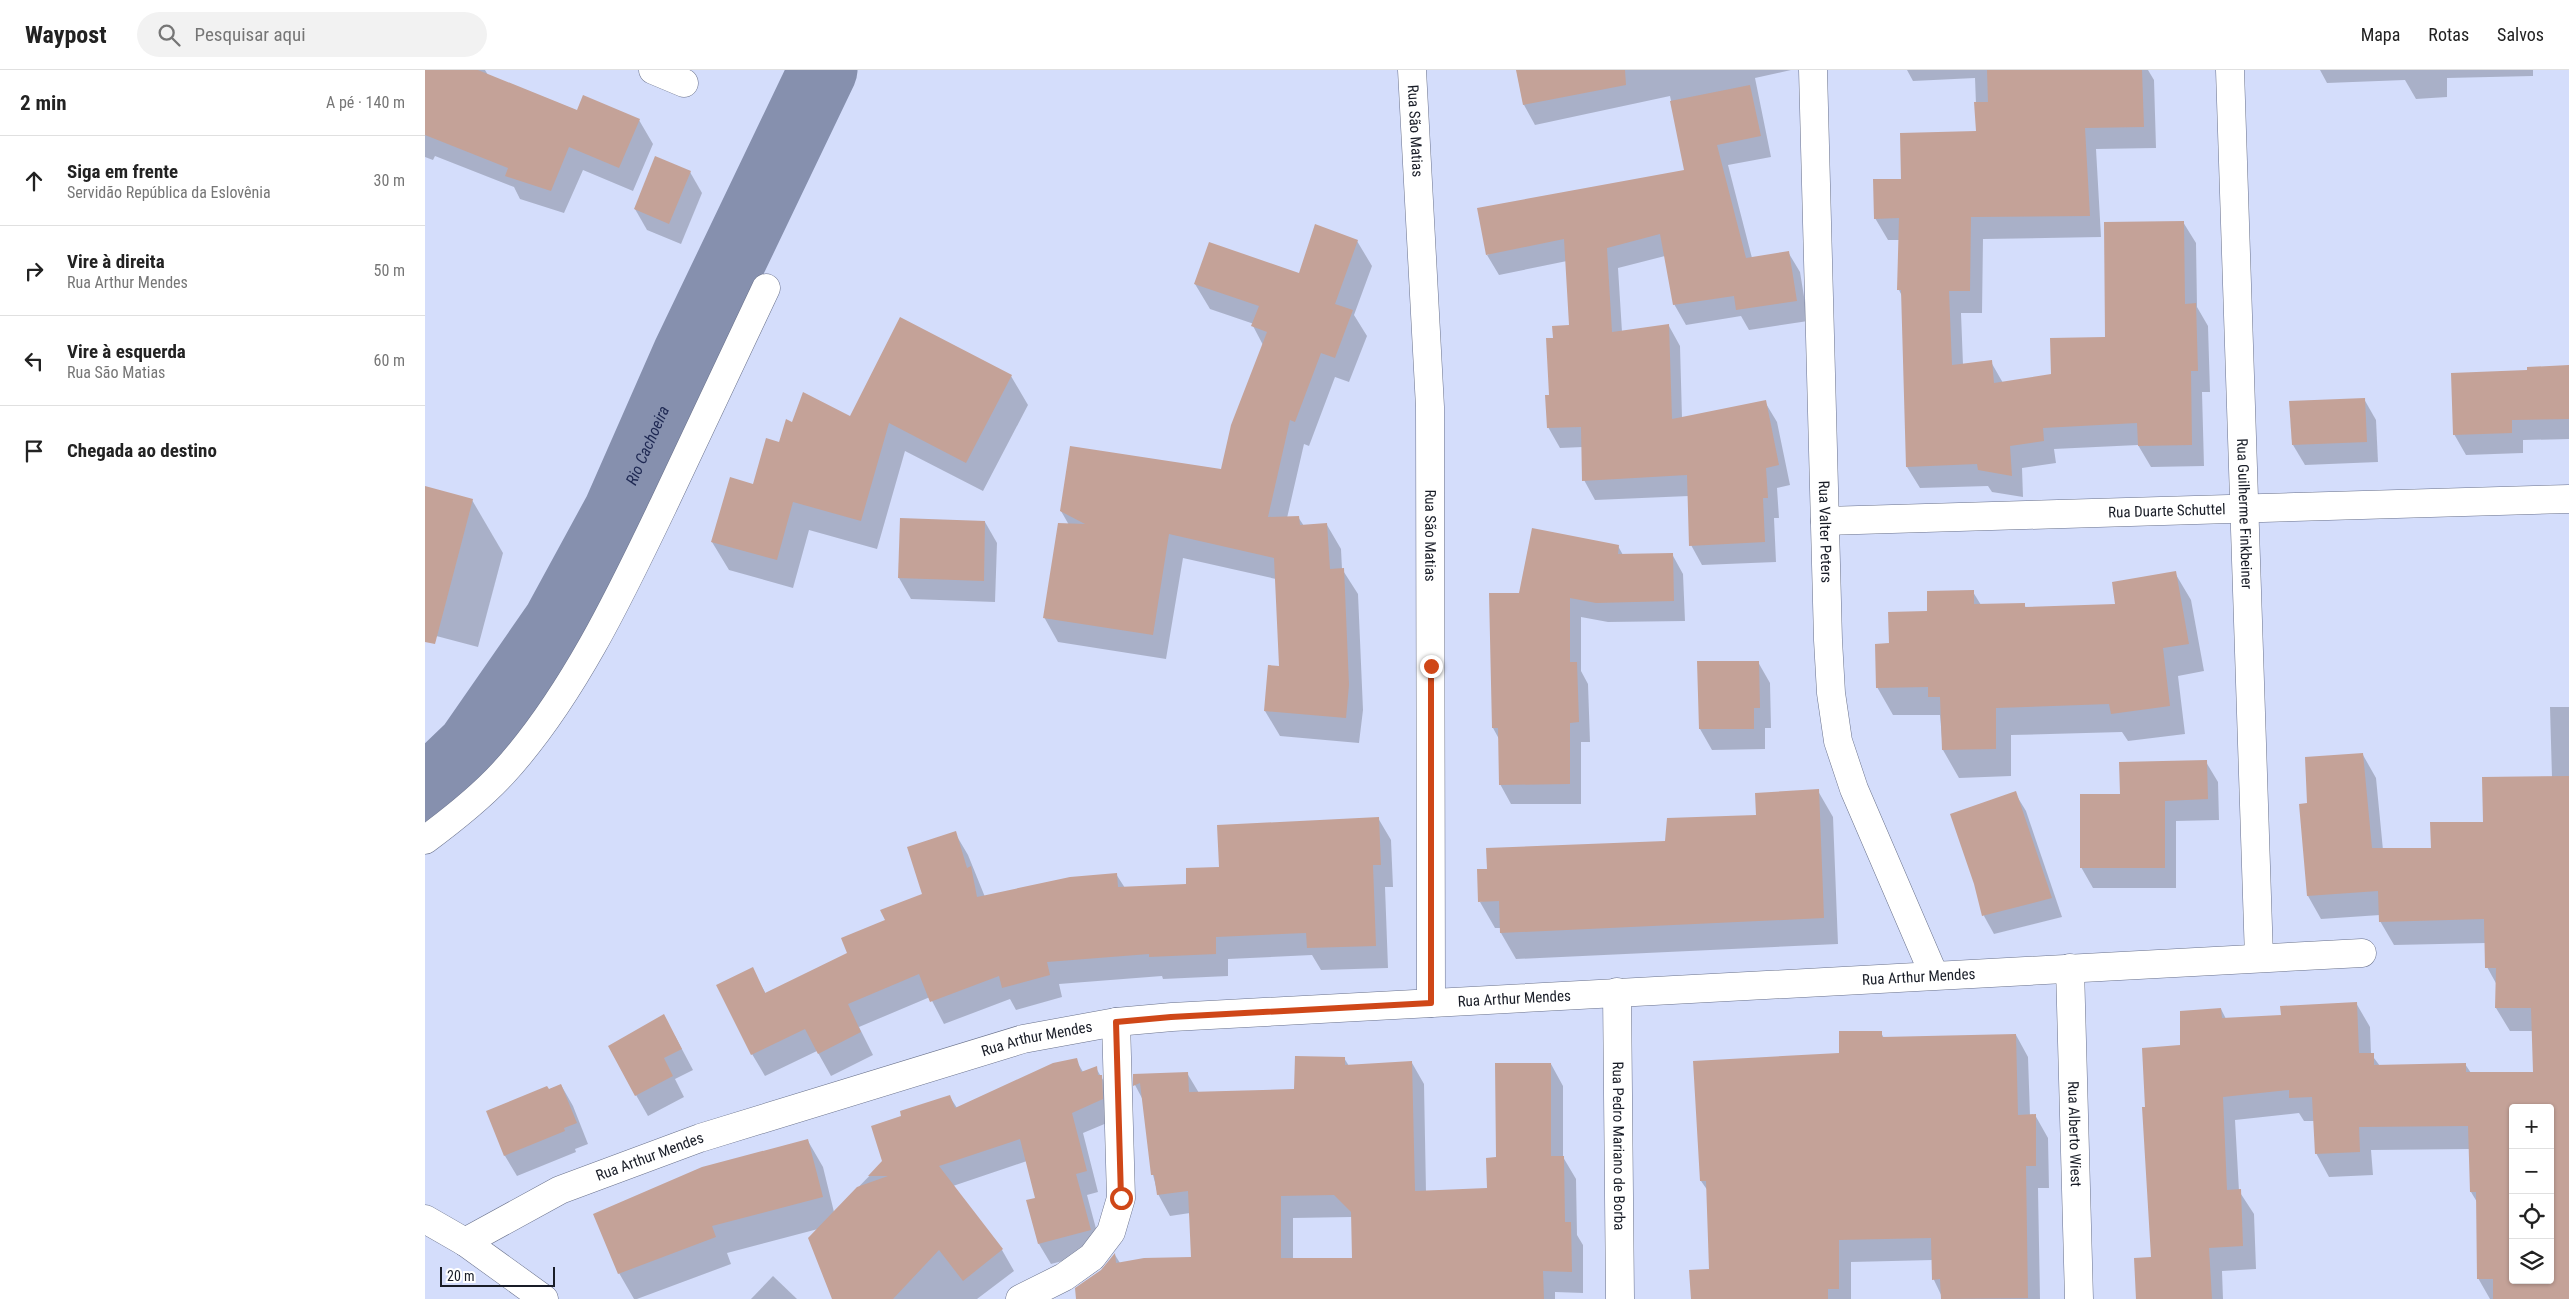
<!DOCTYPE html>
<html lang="pt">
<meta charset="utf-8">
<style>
:root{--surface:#fff;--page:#f2f2f2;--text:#222;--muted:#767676;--line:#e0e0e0}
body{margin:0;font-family:"Roboto Condensed",sans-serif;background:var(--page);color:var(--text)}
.controls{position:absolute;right:15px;bottom:15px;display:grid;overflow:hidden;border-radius:5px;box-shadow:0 1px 4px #0004}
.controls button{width:45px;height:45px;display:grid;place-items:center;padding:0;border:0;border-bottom:1px solid var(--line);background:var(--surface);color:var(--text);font:25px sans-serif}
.scale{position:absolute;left:15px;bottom:12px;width:115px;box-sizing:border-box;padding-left:5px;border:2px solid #191d27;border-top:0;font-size:14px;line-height:18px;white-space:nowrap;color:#191d27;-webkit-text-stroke:4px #fff;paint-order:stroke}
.stop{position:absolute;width:15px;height:15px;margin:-11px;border:4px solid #cf4718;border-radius:50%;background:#fff}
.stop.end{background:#cf4718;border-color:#fff;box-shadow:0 1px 5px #0008}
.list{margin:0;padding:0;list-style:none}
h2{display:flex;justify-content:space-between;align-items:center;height:65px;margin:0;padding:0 20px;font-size:21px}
h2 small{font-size:16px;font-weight:400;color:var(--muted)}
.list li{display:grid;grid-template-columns:32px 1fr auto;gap:15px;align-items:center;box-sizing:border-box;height:90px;padding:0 20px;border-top:1px solid var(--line)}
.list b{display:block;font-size:19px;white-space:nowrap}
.list p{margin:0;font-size:16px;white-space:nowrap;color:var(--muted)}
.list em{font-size:16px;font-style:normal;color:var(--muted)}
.icon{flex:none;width:28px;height:28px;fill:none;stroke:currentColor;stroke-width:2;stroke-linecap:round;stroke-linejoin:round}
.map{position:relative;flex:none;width:2144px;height:1229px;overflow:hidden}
header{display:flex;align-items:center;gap:30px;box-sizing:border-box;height:70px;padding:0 25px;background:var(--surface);border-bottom:1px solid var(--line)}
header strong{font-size:24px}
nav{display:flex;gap:28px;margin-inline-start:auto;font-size:18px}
.search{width:350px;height:45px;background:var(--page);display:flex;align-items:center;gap:12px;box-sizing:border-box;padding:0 18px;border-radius:28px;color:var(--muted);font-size:19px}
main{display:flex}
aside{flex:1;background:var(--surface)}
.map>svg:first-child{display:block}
.shadow{fill:#0003;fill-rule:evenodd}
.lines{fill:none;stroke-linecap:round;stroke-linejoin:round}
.river{stroke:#8690ae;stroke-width:69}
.building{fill:#c4a298;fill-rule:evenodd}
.minor-casing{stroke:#69718b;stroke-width:29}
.minor{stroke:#fff;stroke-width:28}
.route{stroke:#cf4718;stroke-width:6}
.labels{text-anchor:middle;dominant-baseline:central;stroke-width:4.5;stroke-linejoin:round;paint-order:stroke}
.street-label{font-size:15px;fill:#191d27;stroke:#fff}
.water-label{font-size:16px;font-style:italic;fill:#1e2852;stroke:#fff}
</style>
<header>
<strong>Waypost</strong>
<div class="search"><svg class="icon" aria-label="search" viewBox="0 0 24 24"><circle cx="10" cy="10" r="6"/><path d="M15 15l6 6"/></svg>Pesquisar aqui</div>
<nav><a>Mapa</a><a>Rotas</a><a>Salvos</a></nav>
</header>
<main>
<aside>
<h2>2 min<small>A pé · 140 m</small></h2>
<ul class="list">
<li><svg class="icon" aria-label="ahead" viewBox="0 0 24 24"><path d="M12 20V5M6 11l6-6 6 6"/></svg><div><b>Siga em frente</b><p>Servidão República da Eslovênia</p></div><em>30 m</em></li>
<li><svg class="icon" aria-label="right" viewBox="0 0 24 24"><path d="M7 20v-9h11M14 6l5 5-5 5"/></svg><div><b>Vire à direita</b><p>Rua Arthur Mendes</p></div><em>50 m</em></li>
<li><svg class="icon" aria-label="left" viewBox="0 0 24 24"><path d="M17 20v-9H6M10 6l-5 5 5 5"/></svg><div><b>Vire à esquerda</b><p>Rua São Matias</p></div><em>60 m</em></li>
<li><svg class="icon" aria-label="arrive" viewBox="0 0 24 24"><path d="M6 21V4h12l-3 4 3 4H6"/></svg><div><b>Chegada ao destino</b></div></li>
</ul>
</aside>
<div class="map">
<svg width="2144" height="1229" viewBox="0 0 2144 1229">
<rect width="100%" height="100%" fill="#d4ddfb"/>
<!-- shadow -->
<g class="shadow">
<polygon points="0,0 60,0 63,5 153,41 214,50 228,74 208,121 158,100 139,143 95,129 89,117 10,86 8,90 0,87"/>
<polygon points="1092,0 1366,0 1330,8 1346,87 1303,95 1327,188 1363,182 1375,202 1383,251 1324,260 1316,246 1261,255 1249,234 1240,186 1193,198 1197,262 1244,256 1255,276 1257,348 1340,332 1352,352 1365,415 1352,418 1354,448 1349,448 1351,492 1277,495 1266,475 1264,426 1170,430 1159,410 1158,377 1135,378 1123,357 1129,269 1146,256 1142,191 1074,205 1062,185 1261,101 1245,26 1110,55 1099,35"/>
<polygon points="1482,0 1723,0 1729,10 1731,78 1671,79 1676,167 1558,169 1557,243 1536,243 1538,295 1566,292 1578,313 1627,305 1682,268 1758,152 1771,173 1772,237 1783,256 1785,322 1777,322 1779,396 1726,397 1713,375 1629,379 1631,393 1597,398 1598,427 1567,422 1563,416 1495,418 1482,397 1477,226 1474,220 1475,170 1463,170 1450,148 1477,110 1552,62 1550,8 1488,11"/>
<polygon points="1895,0 2108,0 2108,6 2022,8 2022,27 1991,29 1980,10 1902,13"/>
<polygon points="265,102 277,123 256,174 222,160 210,139"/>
<polygon points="932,171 947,196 929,245 942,266 924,312 910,307 884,376 879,374 862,448 873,447 879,456 902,455 916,479 917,499 933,524 938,640 934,673 855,666 840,641 856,597 851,509 758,488 741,589 633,572 619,547 644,455 636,441 797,401 838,275 828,256 829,254 785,239 770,214 874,205"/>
<polygon points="2144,297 2144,369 2098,370 2098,383 2041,385 2029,364 2104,302"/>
<polygon points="586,306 603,335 558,421 480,381 452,479 384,460 368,518 304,500 287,472 328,416 368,353 425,347"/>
<polygon points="1939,329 1951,350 1953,392 1880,395 1868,375"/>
<polygon points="0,418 47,430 78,483 53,577 0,563"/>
<polygon points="560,452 572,473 570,532 486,529 474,508"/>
<polygon points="1193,476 1198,485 1247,484 1258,504 1260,551 1183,552 1156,547 1156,601 1163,614 1165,672 1156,672 1156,734 1086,734 1075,714 1074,669 1068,658 1095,524"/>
<polygon points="1750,503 1766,530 1779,601 1753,606 1760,664 1703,671 1697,662 1586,665 1586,706 1534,708 1518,680 1515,645 1468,645 1452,617 1465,574 1504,543 1548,522 1556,535 1599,534 1601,538 1692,535"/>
<polygon points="1333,592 1345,613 1346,658 1340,658 1340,679 1287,680 1275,659"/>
<path d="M2125 637H2144V1229H2065L2053 1208 2052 1132 2046 1122 2045 1079 1946 1080 1948 1105 1904 1107 1891 1083 1889 1051H1879L1874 1043 1810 1050 1814 1121 1829 1144 1831 1199 1797 1201 1798 1229H1712L1727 1189 1721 1038 1756 976 1796 939 1801 949 1857 947 1931 933 1945 957 1946 984 1955 996 2040 994 2046 1003H2109L2108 961H2085L2071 938 2072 915 2062 897 2061 873 1969 875 1955 851V845L1896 849 1883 826V734L1938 685 1951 708 1958 780 2007 779 2059 754 2127 708ZM2088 1038H2125V1210H2088Z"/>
<polygon points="1781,692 1793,712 1794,750 1751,751 1751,818 1668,818 1656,797 1696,726"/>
<polygon points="1393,721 1408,747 1413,874 1091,889 1076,863 1076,858 1070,858 1055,832 1332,746"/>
<polygon points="1590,723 1601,741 1637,847 1569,864 1559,846"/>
<polygon points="953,748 966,770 968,817 960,817 963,898 896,900 887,885 803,889 803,906 738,909 737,906 634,914 637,927 591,940 585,929 519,954 505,927 434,957 448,985 406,1006 392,981 340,1006 327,984 327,899 341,924 424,884 461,851 499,825 530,763 543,785 560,827 691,804 700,818 763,815 795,798"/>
<polygon points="1456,963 1459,968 1591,965 1603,987 1605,1046 1610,1045 1623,1068 1624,1118 1613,1118 1615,1229 1518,1229 1509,1210 1508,1190 1426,1192 1426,1229 1267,1229 1286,1200 1283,1121 1276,1111 1415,984"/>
<polygon points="250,966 268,1000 250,1009 259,1027 223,1046 211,1025"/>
<path d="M919 988 924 996 987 993 999 1014 1001 1122 1063 1119 1072 1089 1126 994 1138 1016V1087L1151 1109 1152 1165 1158 1175V1223L1130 1222V1229H653L690 1185 695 1193 767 1188 765 1143 745 1146 733 1124 728 1105 718 1030 710 1015 709 1005 762 1003 774 1023 870 1020ZM927 1147 928 1190H868V1148Z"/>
<polygon points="651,990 658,1002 671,998 688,1027 689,1050 658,1063 673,1122 662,1125 677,1181 626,1194 614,1174 603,1131 612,1129 602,1091 528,1116 577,1180 589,1201 552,1229 408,1229 393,1159 302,1183 306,1194 212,1229 209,1229 194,1203 383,1071 398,1097 409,1142 459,1091 477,1047 525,1027 532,1038"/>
<polygon points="136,1015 148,1036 163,1074 150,1079 151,1082 92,1106 80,1086 63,1042"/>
<polygon points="348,1206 372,1229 326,1229"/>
</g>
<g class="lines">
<!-- river -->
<path class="river" id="s1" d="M0 721 46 677 132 553 193 441 262 284 398 0"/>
</g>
<!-- building -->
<g class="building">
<polygon points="0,0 53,0 152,40 158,25 215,49 194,98 144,77 126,121 80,106 83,98 0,65"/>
<polygon points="1091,0 1200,0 1201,15 1098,35"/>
<polygon points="1562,0 1717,0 1719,57 1660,58 1665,146 1546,147 1545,221 1524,221 1527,295 1567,290 1569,313 1626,304 1625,268 1680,267 1679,152 1759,151 1760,234 1771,233 1773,301 1766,301 1767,375 1713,376 1712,353 1618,358 1619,371 1585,376 1587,406 1553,400 1552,394 1481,397 1476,220 1472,220 1474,148 1449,149 1448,109 1476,109 1475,63 1551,61 1549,32 1563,32"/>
<polygon points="1325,15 1336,66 1292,75 1321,188 1364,181 1372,231 1311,240 1309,226 1248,235 1235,164 1182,178 1187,262 1244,254 1247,349 1341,330 1354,395 1341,398 1343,428 1338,428 1340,472 1264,476 1262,405 1157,411 1156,357 1122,358 1120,325 1124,325 1121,268 1128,268 1127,256 1144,255 1139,169 1061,185 1052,138 1259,100 1245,31"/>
<polygon points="230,86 266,101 244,154 209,139"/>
<polygon points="890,154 933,170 910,234 928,240 910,288 896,283 870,352 865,350 843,447 874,446 875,455 902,453 905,499 919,498 924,615 921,648 839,641 843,595 854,596 849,488 744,464 728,565 618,548 633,453 660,454 635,441 645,376 796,399 806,355 842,262 826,256 834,236 769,214 784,172 874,203"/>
<polygon points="475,247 587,305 541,393 464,353 436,451 368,432 352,490 286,472 305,407 328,414 341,368 354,372 361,349 367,352 378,322 425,346"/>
<polygon points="2144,295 2144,349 2087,350 2087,363 2028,365 2026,303 2102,300 2102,297"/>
<polygon points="1940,328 1942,372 1867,375 1864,331"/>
<polygon points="0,416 48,429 10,574 0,572"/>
<polygon points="475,448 560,451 559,511 473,508"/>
<polygon points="1107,458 1194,475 1193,484 1248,483 1249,531 1171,533 1145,528 1145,592 1152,592 1154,652 1145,653 1145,714 1074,715 1073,658 1067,658 1064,523 1094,523"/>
<polygon points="1751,501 1764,574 1738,578 1745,636 1686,644 1684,634 1571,638 1571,679 1517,680 1515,627 1503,627 1503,617 1451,618 1450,574 1464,573 1463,542 1502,541 1502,521 1549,520 1549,534 1600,533 1600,537 1690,534 1687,512"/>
<polygon points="1272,591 1334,591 1335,638 1329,638 1329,659 1274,659"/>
<path d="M1938 683 1947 778H2006L2005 752H2058L2057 707 2144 706V1229H2068V1209H2052L2051 1122H2045L2043 1056 1934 1057 1935 1082 1890 1084 1887 1027 1864 1028V1020L1798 1027 1802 1120 1816 1119 1818 1176 1784 1178 1787 1229H1711L1709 1188 1726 1187 1717 1037H1720L1717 978 1755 975V941L1796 938 1797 948 1856 945 1855 936 1932 932 1934 983H1949V995L2041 993V1002H2108L2106 938H2070L2071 898H2060L2059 849 1954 852 1953 821 1882 826 1874 734 1882 733 1880 687ZM2088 1038H2125V1210H2088Z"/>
<polygon points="1782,690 1783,729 1740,731 1740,798 1655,798 1655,724 1695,724 1694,692"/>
<polygon points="1394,719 1399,848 1075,863 1074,831 1053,832 1052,799 1062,799 1061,778 1240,771 1242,748 1331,745 1330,723"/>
<polygon points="1591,721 1627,828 1557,846 1549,814 1525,744"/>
<polygon points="954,747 956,795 948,795 951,876 882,878 881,863 791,867 791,884 724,887 724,884 622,892 625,905 577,918 574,906 505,932 494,904 423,934 436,962 393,984 380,959 326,985 291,915 328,897 340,923 422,883 416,868 460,850 455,840 497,824 482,777 531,761 542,798 546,796 552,827 645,807 692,803 693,817 761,814 761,798 794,797 792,755"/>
<polygon points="239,944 257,979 239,988 248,1006 210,1026 183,976"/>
<polygon points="1414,961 1457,961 1457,967 1591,964 1593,1045 1611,1044 1611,1096 1601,1096 1603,1228 1516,1229 1515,1209 1507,1210 1506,1168 1414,1170 1414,1219 1403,1219 1403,1229 1266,1229 1264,1200 1284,1199 1281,1111 1275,1111 1268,991 1414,983"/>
<path d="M870 986 920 987V995L987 991 990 1121 1062 1118 1061 1088 1071 1087 1070 993H1126V1086H1139L1140 1152H1146L1147 1202 1118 1201 1119 1229H651L650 1218 676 1200 690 1183 691 1193 719 1188 766 1187 763 1121 732 1125 729 1105H726L715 1013 708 1016V1004L763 1002 764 1022 869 1019ZM909 1125 926 1142 927 1188H856V1126Z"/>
<polygon points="652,988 656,1002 672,996 673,1005 677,1005 678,1029 647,1043 662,1101 651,1104 666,1160 613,1174 601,1130 610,1128 595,1069 514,1096 578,1179 538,1211 514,1180 468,1229 407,1229 383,1168 432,1117 463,1106 443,1106 457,1091 446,1056 476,1046 475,1041 525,1025 530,1038 628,993"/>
<polygon points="136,1014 152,1053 139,1058 140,1061 79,1086 61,1041 122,1016 124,1019"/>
<polygon points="383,1069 398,1127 287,1156 291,1167 193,1204 168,1144 277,1097"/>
</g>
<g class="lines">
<!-- minor casing -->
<g class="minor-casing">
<g id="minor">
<polyline points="228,0 259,13"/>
<path id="s2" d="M987 0 1005 337 1006 933"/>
<path id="s3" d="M1388 0 1403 570 1406 623 1413 671 1429 719 1509 905"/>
<path id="s4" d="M1805 0 1834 888"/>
<path id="s5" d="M1400 451 2144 429"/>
<path d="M0 770C27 750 55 728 78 703 146 629 196 524 239 434 273 362 307 290 341 218"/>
<path id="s6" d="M1645 898 1654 1229"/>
<path id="s7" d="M1192 922 1195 1229"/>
<polyline points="0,1149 40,1172 119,1229"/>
<path id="s8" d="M40 1172 135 1120 275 1068 598 969 691 952 747 947 1937 883"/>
<polyline points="595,1229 639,1207 667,1187 686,1162 696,1128 691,952"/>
</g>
</g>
<!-- minor -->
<use href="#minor" class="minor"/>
</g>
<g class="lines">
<!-- route -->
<polyline class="route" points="696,1128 691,952 746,947 1006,933 1006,596"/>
</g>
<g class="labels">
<!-- street labels -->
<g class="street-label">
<text stroke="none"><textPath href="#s2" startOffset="61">Rua São Matias</textPath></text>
<text stroke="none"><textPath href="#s5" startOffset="342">Rua Duarte Schuttel</textPath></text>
<text stroke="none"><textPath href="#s4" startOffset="444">Rua Guilherme Finkbeiner</textPath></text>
<text stroke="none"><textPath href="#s3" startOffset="462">Rua Valter Peters</textPath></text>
<text stroke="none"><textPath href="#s2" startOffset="466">Rua São Matias</textPath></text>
<text stroke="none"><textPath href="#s8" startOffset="1494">Rua Arthur Mendes</textPath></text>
<text stroke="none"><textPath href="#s8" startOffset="1089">Rua Arthur Mendes</textPath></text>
<text stroke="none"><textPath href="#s8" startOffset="609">Rua Arthur Mendes</textPath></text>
<text stroke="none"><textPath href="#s6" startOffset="166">Rua Alberto Wiest</textPath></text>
<text stroke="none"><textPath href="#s7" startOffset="154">Rua Pedro Mariano de Borba</textPath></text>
<text stroke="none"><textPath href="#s8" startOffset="204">Rua Arthur Mendes</textPath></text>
</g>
<!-- water labels -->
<g class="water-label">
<text stroke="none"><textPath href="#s1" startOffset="414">Rio Cachoeira</textPath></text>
</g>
</g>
</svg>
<div class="controls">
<button>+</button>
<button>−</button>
<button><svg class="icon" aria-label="locate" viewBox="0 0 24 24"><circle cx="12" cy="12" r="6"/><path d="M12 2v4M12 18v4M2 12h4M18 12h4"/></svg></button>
<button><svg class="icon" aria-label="layers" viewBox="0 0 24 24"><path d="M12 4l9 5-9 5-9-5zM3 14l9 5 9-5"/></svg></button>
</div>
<div class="scale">20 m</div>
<div class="stop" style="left:696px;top:1128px"></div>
<div class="stop end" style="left:1006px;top:596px"></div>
</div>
</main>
